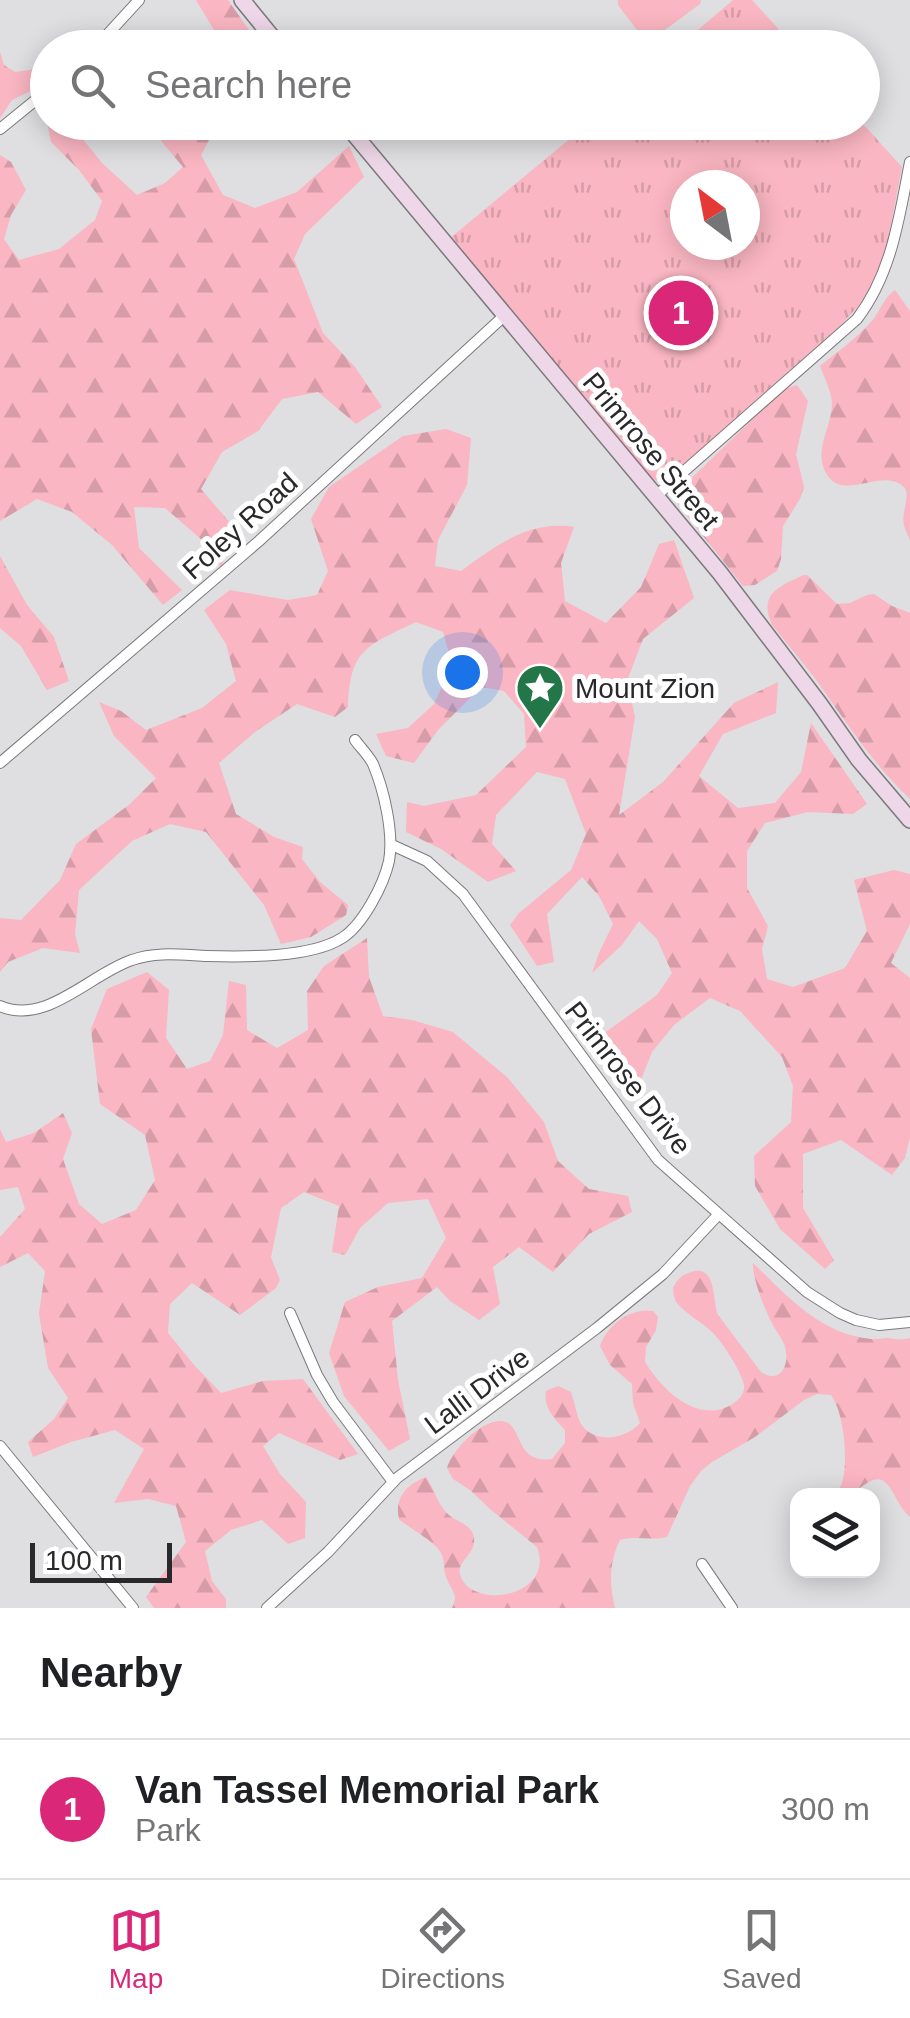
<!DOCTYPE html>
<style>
:root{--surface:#fff;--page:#f2f2f2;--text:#202124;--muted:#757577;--line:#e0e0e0;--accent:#db2777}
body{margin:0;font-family:Arial,sans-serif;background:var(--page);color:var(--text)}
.controls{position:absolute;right:30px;bottom:30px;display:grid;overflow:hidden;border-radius:20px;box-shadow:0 5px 25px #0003}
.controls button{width:90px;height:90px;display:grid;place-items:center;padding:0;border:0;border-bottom:2px solid var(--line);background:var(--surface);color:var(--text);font:50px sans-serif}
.compass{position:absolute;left:670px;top:170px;width:90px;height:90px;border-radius:50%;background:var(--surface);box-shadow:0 5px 25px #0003;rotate:328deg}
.scale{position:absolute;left:30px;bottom:25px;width:142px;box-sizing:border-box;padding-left:10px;border:5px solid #29282a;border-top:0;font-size:28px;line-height:35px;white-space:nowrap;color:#29282a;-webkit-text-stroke:8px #fff;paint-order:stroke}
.you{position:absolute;left:462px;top:672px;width:35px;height:35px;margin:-25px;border:8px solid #fff;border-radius:50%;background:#1a73e8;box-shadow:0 0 0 15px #1a73e833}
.badge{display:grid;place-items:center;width:65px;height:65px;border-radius:50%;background:var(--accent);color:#fff;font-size:32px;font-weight:700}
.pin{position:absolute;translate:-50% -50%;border:5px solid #fff;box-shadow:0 2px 10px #0006}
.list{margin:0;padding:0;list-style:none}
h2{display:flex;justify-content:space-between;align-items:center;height:130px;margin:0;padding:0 40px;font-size:42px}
h2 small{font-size:32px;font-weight:400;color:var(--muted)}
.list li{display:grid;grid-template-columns:65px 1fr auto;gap:30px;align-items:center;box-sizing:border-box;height:140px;padding:0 40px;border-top:2px solid var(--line)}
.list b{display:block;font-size:38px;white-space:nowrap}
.list p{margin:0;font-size:32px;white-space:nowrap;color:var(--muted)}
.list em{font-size:32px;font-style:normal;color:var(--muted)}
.icon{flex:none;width:55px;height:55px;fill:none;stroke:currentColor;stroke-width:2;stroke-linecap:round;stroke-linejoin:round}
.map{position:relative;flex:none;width:910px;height:1608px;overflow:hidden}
.search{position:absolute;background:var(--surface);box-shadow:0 5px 25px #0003;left:30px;right:30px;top:30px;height:110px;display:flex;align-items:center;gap:25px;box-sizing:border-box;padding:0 35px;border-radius:55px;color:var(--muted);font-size:38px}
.sheet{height:270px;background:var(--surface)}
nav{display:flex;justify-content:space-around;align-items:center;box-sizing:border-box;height:140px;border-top:2px solid var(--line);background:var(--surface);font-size:28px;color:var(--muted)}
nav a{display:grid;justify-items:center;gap:5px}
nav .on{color:var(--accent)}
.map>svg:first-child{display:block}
.grass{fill:#fab6c2}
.forest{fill:url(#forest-firs)}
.park{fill:url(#park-tufts);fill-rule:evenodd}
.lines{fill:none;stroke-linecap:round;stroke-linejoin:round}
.minor-casing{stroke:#7b797d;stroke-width:12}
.secondary-casing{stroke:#7b797d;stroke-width:18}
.minor{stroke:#fff;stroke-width:10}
.secondary{stroke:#eed7e8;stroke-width:15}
.labels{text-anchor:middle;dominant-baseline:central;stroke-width:10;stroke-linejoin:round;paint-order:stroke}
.street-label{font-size:28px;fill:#29282a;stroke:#fff}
.poi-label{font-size:28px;fill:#29282a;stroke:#fff;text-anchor:start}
</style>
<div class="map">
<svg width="910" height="1608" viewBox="0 0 910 1608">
<defs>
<pattern id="forest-firs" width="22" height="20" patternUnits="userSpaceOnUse" patternTransform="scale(2.5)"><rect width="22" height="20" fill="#fab6c2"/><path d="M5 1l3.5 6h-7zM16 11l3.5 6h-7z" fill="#d69ca7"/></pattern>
<pattern id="park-tufts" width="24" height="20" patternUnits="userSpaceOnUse" patternTransform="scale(2.5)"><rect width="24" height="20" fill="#fab6c2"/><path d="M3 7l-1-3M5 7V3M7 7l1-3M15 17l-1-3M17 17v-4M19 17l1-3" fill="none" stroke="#d69ca7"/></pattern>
</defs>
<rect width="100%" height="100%" fill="#dfdee1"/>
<!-- grass -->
<polygon class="grass" points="618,0 701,0 700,4 647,43 618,5"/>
<!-- forest -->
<g class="forest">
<polygon points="196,0 228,0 261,47 222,47 222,43"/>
<polygon points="0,52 4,65 15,72 30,70 48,60 47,83 12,100 0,118"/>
<polygon points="47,116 48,122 70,123 102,163 137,195 165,183 183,167 146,123 218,123 201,155 223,195 255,208 297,192 349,146 364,177 305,234 294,259 323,333 355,367 382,407 356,424 318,392 282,399 258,431 222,452 201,489 237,531 221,567 202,540 165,508 134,507 139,548 182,590 163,605 112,545 72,512 37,499 0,521 0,155 11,162 26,190 11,215 4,239 19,260 59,249 95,220 102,201 79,170 51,142 46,117"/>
<path d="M895 290 910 311V540C908 535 905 530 904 525 901 513 910 498 905 488 883 465 843 504 826 473 813 450 832 427 832 404 832 392 824 377 820 366 837 352 856 339 871 322 880 312 884 297 895 290Z"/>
<polygon points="797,385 808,401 796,454 804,487 800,499 783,526 781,559 777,571 755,585 743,586 672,497 784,389"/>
<path d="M446 429 471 438 467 485 438 540 435 566 461 571C495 546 529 520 574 527L561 563 565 601 606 623 641 587 659 544 674 540 694 598 643 639 627 681 635 717 619 815 663 782 734 703 778 682 776 713 723 734 699 776 738 808 775 803 801 772 811 723 867 804 853 814 808 812 765 823 747 851V888L768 926 762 949 767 979 793 987 845 968 867 931 854 880 894 870 910 874V924L891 963 910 978V1137L905 1158 892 1175 841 1140 803 1154V1208L834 1260 825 1269 780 1229 755 1186 754 1156 791 1122 793 1086 782 1057 740 1011 710 998 674 1025 652 1052 639 1085C618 1072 608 1059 599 1037L657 995 672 973 657 939 639 921 622 945 592 973 599 953 613 924 599 896 582 877 547 914 554 962 537 966 510 925 519 913 571 870 586 834 565 779 537 772 496 815 492 844 516 871 488 882 441 849 406 832 407 802 424 806 476 795 526 747 524 714 504 691 481 687 438 730 414 763 386 756 376 734 408 728 434 704 452 664 443 632 416 622C367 646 350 648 348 707L335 717 297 704 255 732 219 763 236 814 274 837 303 847 302 859 320 882 348 905 346 915 311 937 281 944 264 905 206 832 170 824 132 841 79 890 75 934 80 953 43 948 8 962 0 972V918L21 920 60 880 76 844 130 804 156 778 114 736 99 702 121 711 146 730 202 708 236 681 226 644 204 610 230 590 288 600 317 595 328 571 311 519 329 487 403 436Z"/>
<polygon points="0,556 27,605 54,637 69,681 47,690 21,646 0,628"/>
<path d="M804 575H807L837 604 850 603 867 595 874 594 892 606 910 613V799C876 767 853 732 826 694 810 670 790 648 772 625 758 594 779 586 804 575Z"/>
<polygon points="367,938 369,977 383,1016 412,1020 453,1032 508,1078 544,1122 558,1161 589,1189 628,1196 632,1212 589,1234 553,1272 519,1247 493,1267 500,1304 479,1320 450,1301 437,1287 392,1321 398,1380 410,1439 389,1451 344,1396 329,1353 345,1302 378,1287 422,1278 446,1238 428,1199 388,1203 360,1228 345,1255 332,1252 339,1206 304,1192 281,1208 271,1257 280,1280 276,1288 240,1315 192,1283 170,1304 168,1333 195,1366 221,1393 263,1381 303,1379 358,1454 340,1460 279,1433 263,1446 280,1474 306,1502 305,1538 288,1544 262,1520 231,1530 205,1551 212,1581 226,1599 226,1608 154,1608 146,1597 186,1542 176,1506 148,1499 114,1503 144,1449 115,1430 71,1442 33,1457 28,1442 54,1419 68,1398 48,1368 39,1314 45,1271 28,1253 0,1267 0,1237 25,1209 18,1187 0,1190 0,1129 6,1142 34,1133 63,1113 72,1133 63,1159 79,1204 102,1224 136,1210 155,1180 145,1135 100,1104 91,1029 107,989 147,972 169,990 166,1038 187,1069 210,1061 223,1035 229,981 246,985 247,1030 277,1048 308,1030 307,991 324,966"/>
<path d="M753 1263C788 1297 820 1334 871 1339 876 1340 882 1338 887 1338 897 1339 900 1341 910 1338V1517C898 1507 896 1494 887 1484 875 1471 863 1488 852 1493 846 1496 843 1495 836 1495 838 1490 842 1485 843 1479 848 1458 844 1413 831 1395L817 1394 804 1400 755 1437 712 1462 701 1471 690 1486 667 1537C651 1541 636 1535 620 1540 609 1562 609 1584 615 1608H452C459 1594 452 1592 447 1579 443 1571 445 1563 442 1555 437 1542 410 1529 399 1519 394 1498 407 1484 426 1477 434 1488 437 1503 446 1512 454 1522 472 1523 474 1538 477 1558 445 1563 468 1587 497 1608 553 1587 537 1547L490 1509 470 1490 453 1479 447 1468C452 1450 485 1415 506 1422 523 1429 516 1464 552 1459L565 1443V1430C554 1418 543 1408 546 1391L558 1386 571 1392C574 1400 577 1417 581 1424 595 1445 626 1439 640 1423L633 1403 632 1384 610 1365 600 1346C607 1325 631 1307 653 1311L658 1317 656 1330 646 1347 645 1362C660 1386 687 1415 718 1410 729 1408 746 1398 744 1385 742 1372 722 1342 713 1333 702 1322 687 1315 677 1303 673 1296 674 1296 673 1288 677 1280 681 1275 691 1272 717 1264 712 1300 718 1315L761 1372C781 1385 790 1364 785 1347 783 1339 777 1333 773 1325 765 1310 752 1278 753 1263Z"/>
</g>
<!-- park -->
<g class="park">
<polygon points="733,0 752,0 795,47 678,47"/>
<path d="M589 123H862L902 167 883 266 864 300 840 326 666 480 658 482 653 479 449 239ZM685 185H745V245H685Z"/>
</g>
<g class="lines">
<!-- minor casing -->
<g class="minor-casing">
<g id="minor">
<polyline points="95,48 139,0"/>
<polyline points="0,129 48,90"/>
<path d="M656 496 857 319C892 273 899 218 910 162"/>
<polyline points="0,763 259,541 504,316"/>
<polyline points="392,845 427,861 463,894 658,1160 807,1292 840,1313 856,1320 879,1325 910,1322"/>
<path d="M0 1006C46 1026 90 974 132 960 156 951 183 955 207 956 245 957 311 958 342 938 363 925 384 884 389 861 394 833 384 790 373 764 369 756 360 747 355 740"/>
<polyline points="290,1313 317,1375 333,1402 393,1482"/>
<polyline points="0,1446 133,1608"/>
<polyline points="702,1564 732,1608"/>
<polyline points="267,1608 328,1552 397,1478 597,1328 663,1274 718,1215"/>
</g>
</g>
<!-- secondary casing -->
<g class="secondary-casing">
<g id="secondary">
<polyline points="242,0 281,48"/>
<polyline points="344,122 720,573 819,703 859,760 910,820"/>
</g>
</g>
<!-- minor -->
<use href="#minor" class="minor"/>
<!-- secondary -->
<use href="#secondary" class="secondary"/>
</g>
<!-- icons -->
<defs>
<g id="sight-pin" transform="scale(2.5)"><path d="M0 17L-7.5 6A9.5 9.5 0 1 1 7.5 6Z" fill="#237648" stroke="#fff"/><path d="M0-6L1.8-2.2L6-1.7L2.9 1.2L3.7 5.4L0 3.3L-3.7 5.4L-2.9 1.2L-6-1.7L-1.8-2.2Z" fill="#fff"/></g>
</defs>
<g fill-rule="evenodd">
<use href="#sight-pin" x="540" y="688"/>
</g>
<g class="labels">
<!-- street labels -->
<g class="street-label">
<text transform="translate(651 451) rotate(50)">Primrose Street</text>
<text transform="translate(240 526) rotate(-42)">Foley Road</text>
<text transform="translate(628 1078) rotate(52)">Primrose Drive</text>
<text transform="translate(477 1391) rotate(-37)">Lalli Drive</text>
</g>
<!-- poi labels -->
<g class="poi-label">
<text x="575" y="688">Mount Zion</text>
</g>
</g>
</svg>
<div class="controls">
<button><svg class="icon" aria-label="layers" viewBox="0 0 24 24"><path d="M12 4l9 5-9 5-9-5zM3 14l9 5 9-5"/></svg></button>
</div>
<svg class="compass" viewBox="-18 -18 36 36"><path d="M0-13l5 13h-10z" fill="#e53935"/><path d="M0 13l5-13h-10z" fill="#757577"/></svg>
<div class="scale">100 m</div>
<div class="you"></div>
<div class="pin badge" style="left:681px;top:313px">1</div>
<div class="search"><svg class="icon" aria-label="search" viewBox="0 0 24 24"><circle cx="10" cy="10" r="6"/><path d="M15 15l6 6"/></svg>Search here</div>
</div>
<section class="sheet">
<h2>Nearby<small></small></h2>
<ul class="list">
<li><span class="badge">1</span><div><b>Van Tassel Memorial Park</b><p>Park</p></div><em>300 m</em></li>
</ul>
</section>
<nav>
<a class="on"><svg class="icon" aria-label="map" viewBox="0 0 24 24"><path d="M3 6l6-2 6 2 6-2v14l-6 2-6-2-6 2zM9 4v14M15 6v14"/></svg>Map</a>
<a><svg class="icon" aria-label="directions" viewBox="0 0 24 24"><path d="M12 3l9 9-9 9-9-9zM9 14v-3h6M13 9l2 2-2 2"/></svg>Directions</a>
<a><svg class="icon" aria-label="saved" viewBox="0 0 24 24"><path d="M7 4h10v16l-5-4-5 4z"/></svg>Saved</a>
</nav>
